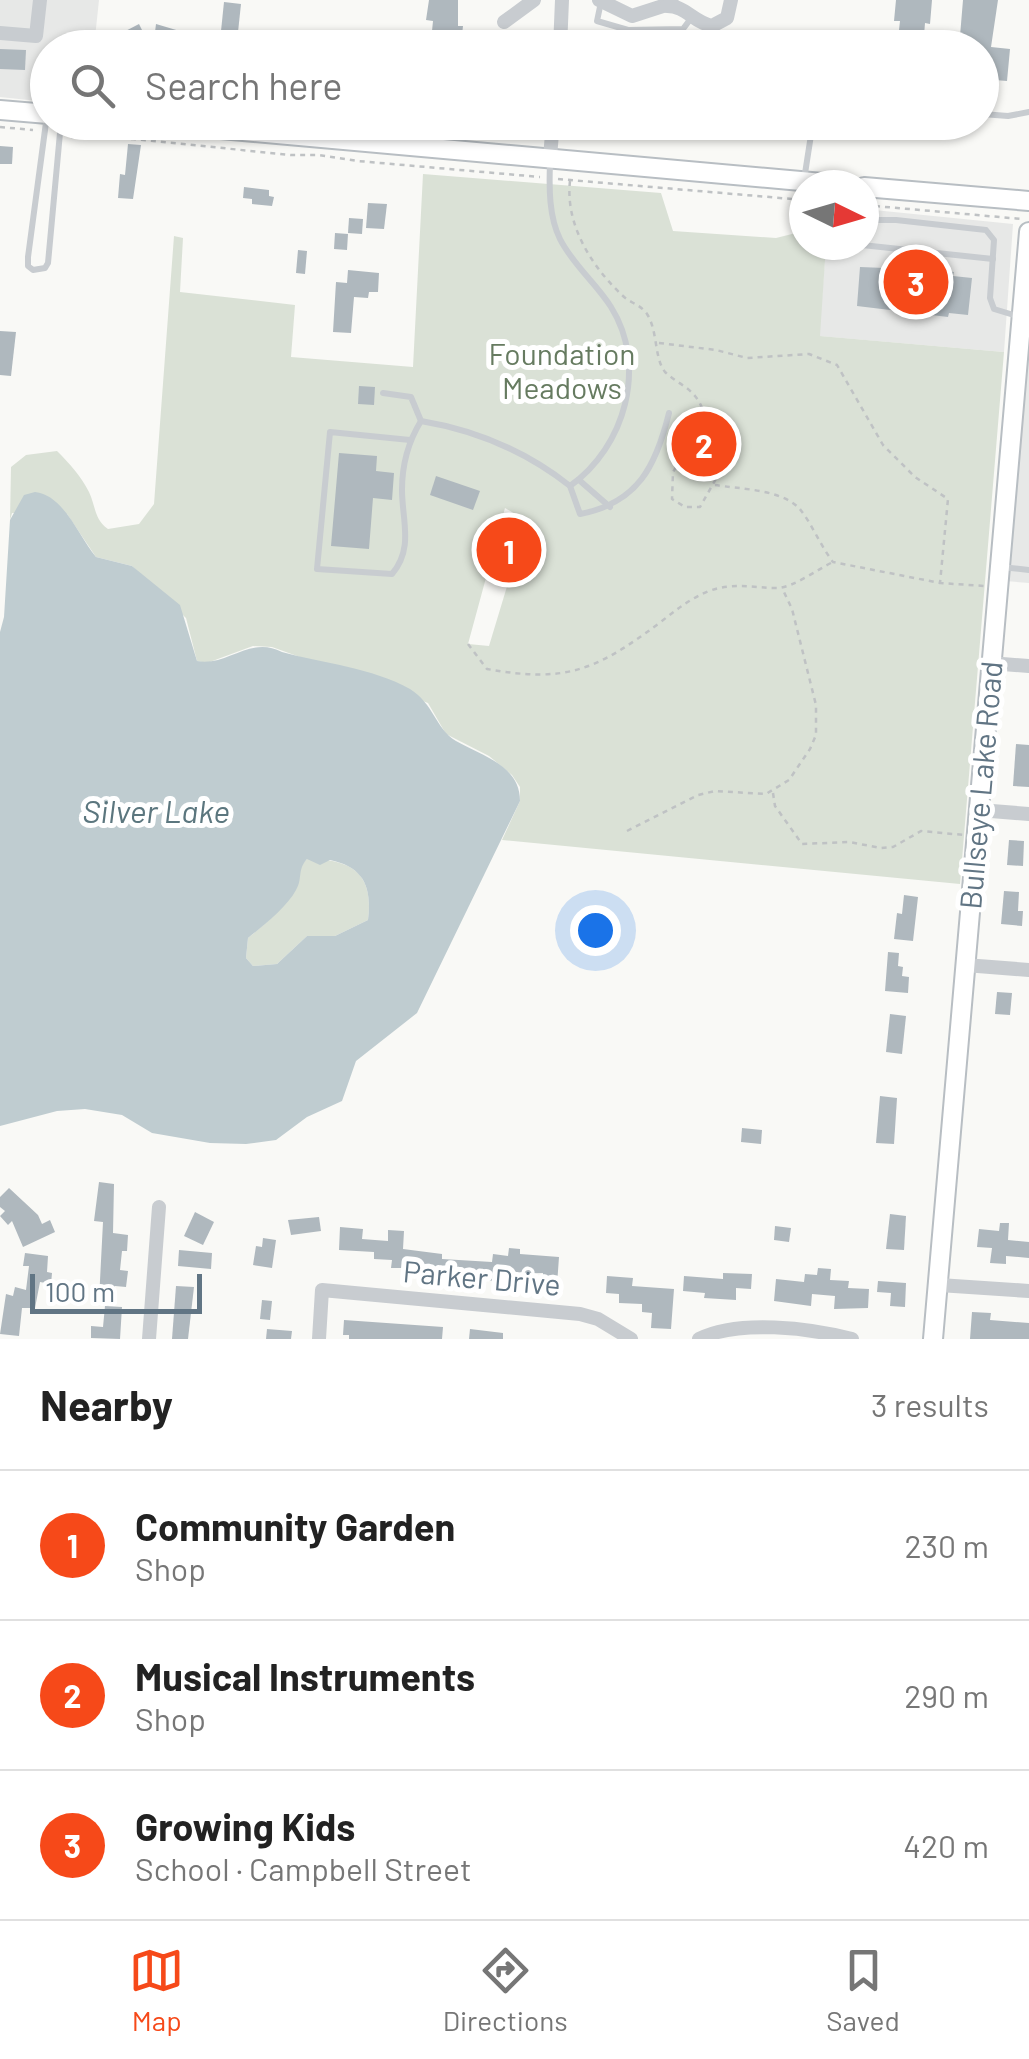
<!DOCTYPE html>
<meta charset="utf-8">
<style>
:root{--surface:#fff;--page:#f6f6f6;--text:#222;--muted:#767676;--line:#e0e0e0;--accent:#f64919}
body{margin:0;font-family:Barlow,sans-serif;background:var(--page);color:var(--text)}
.compass{position:absolute;left:789px;top:170px;width:90px;height:90px;border-radius:50%;background:var(--surface);box-shadow:0 2px 8px #0004;rotate:95deg}
.scale{position:absolute;left:30px;bottom:25px;width:172px;box-sizing:border-box;padding-left:10px;border:5px solid #617584;border-top:0;font-size:28px;line-height:35px;white-space:nowrap;color:#617584;-webkit-text-stroke:8px #fff;paint-order:stroke}
.you{position:absolute;left:595px;top:930px;width:35px;height:35px;margin:-25px;border:8px solid #fff;border-radius:50%;background:#1a73e8;box-shadow:0 0 0 15px #1a73e833}
.badge{display:grid;place-items:center;width:65px;height:65px;border-radius:50%;background:var(--accent);color:#fff;font-size:32px;font-weight:700}
.pin{position:absolute;translate:-50% -50%;border:5px solid #fff;box-shadow:0 2px 10px #0006}
.list{margin:0;padding:0;list-style:none}
h2{display:flex;justify-content:space-between;align-items:center;height:130px;margin:0;padding:0 40px;font-size:42px}
h2 small{font-size:32px;font-weight:400;color:var(--muted)}
.list li{display:grid;grid-template-columns:65px 1fr auto;gap:30px;align-items:center;box-sizing:border-box;height:150px;padding:0 40px;border-top:2px solid var(--line)}
.list b{display:block;font-size:38px;white-space:nowrap}
.list p{margin:0;font-size:32px;white-space:nowrap;color:var(--muted)}
.list em{font-size:32px;font-style:normal;color:var(--muted)}
.icon{flex:none;width:55px;height:55px;fill:none;stroke:currentColor;stroke-width:2;stroke-linecap:round;stroke-linejoin:round}
.map{position:relative;flex:none;width:1029px;height:1339px;overflow:hidden}
.search{position:absolute;background:var(--surface);box-shadow:0 2px 8px #0004;left:30px;right:30px;top:30px;height:110px;display:flex;align-items:center;gap:25px;box-sizing:border-box;padding:0 35px;border-radius:55px;color:var(--muted);font-size:38px}
.sheet{height:580px;background:var(--surface)}
nav{display:flex;justify-content:space-around;align-items:center;box-sizing:border-box;height:140px;border-top:2px solid var(--line);background:var(--surface);font-size:28px;color:var(--muted)}
nav a{display:grid;justify-items:center;gap:5px}
nav .on{color:var(--accent)}
.map>svg:first-child{display:block}
.built{fill:#e7e8e7}
.green{fill:#dae1d6;fill-rule:evenodd}
.water{fill:#bfccd0;fill-rule:evenodd}
.building{fill:#afb8be}
.lines{fill:none;stroke-linecap:round;stroke-linejoin:round}
.secondary-casing{stroke:#b8bec3;stroke-width:22}
.path{stroke:#bfc2c4;stroke-width:2.5;stroke-dasharray:5 5;stroke-linecap:butt}
.lane{stroke:#c8ccd0;stroke-width:6}
.street{stroke:#c8ccd0;stroke-width:14}
.secondary{stroke:#fff;stroke-width:18}
.labels{text-anchor:middle;dominant-baseline:central;stroke-width:10;stroke-linejoin:round;paint-order:stroke}
.park-label{font-size:30px;fill:#667b60;stroke:#fff}
.street-label{font-size:30px;fill:#617584;stroke:#fff}
.water-label{font-size:32px;font-style:italic;fill:#5b767e;stroke:#fff}
</style>
<div class="map">
<svg width="1029" height="1339" viewBox="0 0 1029 1339">
<rect width="100%" height="100%" fill="#f9f9f6"/>
<!-- built -->
<g class="built">
<polygon points="0,0 99,0 94,47 48,48 47,102 0,97"/>
<polygon points="864,209 1013,224 1004,352 819,336 826,245 864,245"/>
<polygon points="1029,328 1029,583 1005,581"/>
</g>
<!-- green -->
<g class="green">
<path d="M423 174 661 193 673 231 776 238 804 231V245H826L820 336 1004 352 960 884 502 840 520 801V787L512 775 489 756 446 734 428 703 272 647 253 646 207 663 197 661 186 618 132 566 96 557 67 514 12 513 10 520 11 467 26 455 57 451C70 464 81 476 89 492 96 507 94 519 108 529L139 524 154 504 174 236 183 238 180 292 295 305 291 357 413 367ZM505 508 534 525 522 569 512 570 489 646 468 644Z"/>
<path d="M307 859C352 859 374 873 368 920L335 936H307L277 964 253 966 246 958 248 938C270 920 298 897 299 867Z"/>
</g>
<!-- water -->
<path class="water" d="M35 492C64 495 79 537 96 557L132 566 180 605 197 661C227 667 250 635 282 652 322 663 373 668 410 689 434 704 435 728 456 741 482 756 520 765 520 801L417 1013 356 1061 342 1101 307 1117 276 1140 246 1144 210 1143 152 1133 122 1115 85 1109 57 1111 0 1126V632L4 617 10 520 24 495ZM307 859 320 865 330 860C364 867 372 887 368 920L335 936H307L277 964 253 966 246 958 248 938C263 926 287 907 296 890 303 878 297 870 307 859Z"/>
<!-- building -->
<g class="building">
<polygon points="429,0 458,0 458,26 463,26 461,44 431,41 433,21 426,20"/>
<polygon points="896,0 932,0 930,24 925,23 923,48 811,48 812,32 898,39 900,21 894,21"/>
<polygon points="963,0 998,0 991,47 1010,49 1007,81 982,79 982,48 959,48"/>
<polygon points="224,2 241,4 238,32 221,31"/>
<polygon points="139,24 144,34 120,48 114,37"/>
<polygon points="156,24 183,32 181,43 154,40"/>
<polygon points="592,30 643,43 644,38 684,40 684,48 588,48"/>
<polygon points="749,36 750,48 732,48 731,37"/>
<polygon points="245,37 285,41 285,48 244,48"/>
<polygon points="699,39 726,40 725,48 698,48"/>
<polygon points="0,49 26,50 25,70 0,69"/>
<polygon points="128,144 141,145 133,199 118,198 120,174 125,175"/>
<polygon points="0,146 13,147 12,164 0,164"/>
<polygon points="244,187 269,190 269,196 274,197 272,206 252,204 252,199 243,198"/>
<polygon points="368,203 387,204 384,229 366,228"/>
<polygon points="349,218 363,219 362,234 348,233"/>
<polygon points="335,233 348,234 347,250 334,249"/>
<polygon points="298,250 307,251 305,274 296,273"/>
<polygon points="910,257 922,258 921,269 954,272 953,276 972,278 968,315 949,313 948,317 857,306 860,267 909,269"/>
<polygon points="348,270 379,273 378,292 369,292 368,298 354,297 351,333 333,332 336,282 347,283"/>
<polygon points="0,331 16,332 11,376 0,375"/>
<polygon points="359,386 375,387 374,405 358,404"/>
<polygon points="339,453 377,456 376,471 394,473 392,500 373,498 369,549 331,546"/>
<polygon points="436,476 480,491 473,510 430,495"/>
<polygon points="1016,744 1029,745 1029,787 1013,786"/>
<polygon points="1009,840 1024,841 1023,866 1007,865"/>
<polygon points="1004,891 1019,892 1018,911 1023,911 1022,926 1001,924"/>
<polygon points="904,895 918,897 913,941 894,939 897,913 902,914"/>
<polygon points="888,952 899,953 898,966 903,967 902,976 909,977 908,993 885,991"/>
<polygon points="997,992 1012,993 1010,1015 995,1014"/>
<polygon points="890,1014 906,1016 902,1054 886,1052"/>
<polygon points="880,1096 897,1098 894,1144 876,1143"/>
<polygon points="742,1128 762,1130 761,1144 741,1142"/>
<polygon points="99,1182 114,1184 113,1233 128,1235 127,1251 122,1251 120,1270 128,1271 126,1287 115,1286 113,1301 99,1300 103,1222 94,1221"/>
<polygon points="9,1188 38,1215 42,1224 50,1220 55,1232 23,1247 12,1221 8,1225 0,1216 5,1211 0,1207 0,1197"/>
<polygon points="195,1212 214,1222 203,1245 184,1236"/>
<polygon points="890,1214 906,1216 904,1250 886,1249"/>
<polygon points="319,1217 321,1231 291,1235 288,1220"/>
<polygon points="1000,1223 1009,1223 1008,1240 1029,1242 1029,1258 1006,1256 1006,1264 990,1263 992,1248 977,1247 979,1229 999,1231"/>
<polygon points="775,1226 791,1228 789,1242 774,1240"/>
<polygon points="340,1227 363,1229 362,1239 388,1241 388,1230 404,1231 403,1249 442,1254 442,1259 492,1262 493,1254 508,1256 509,1248 520,1249 520,1254 559,1257 557,1285 542,1284 543,1273 506,1274 504,1282 420,1273 421,1268 391,1268 392,1260 374,1259 374,1252 339,1250"/>
<polygon points="263,1238 276,1240 272,1268 253,1265 256,1246 262,1247"/>
<polygon points="179,1250 212,1253 211,1269 178,1266"/>
<polygon points="25,1253 48,1256 47,1272 52,1273 51,1284 40,1282 35,1308 22,1308 19,1336 0,1334 6,1294 13,1296 15,1287 26,1290 29,1266 23,1266"/>
<polygon points="818,1268 831,1269 830,1280 849,1281 848,1288 869,1289 868,1308 834,1309 835,1296 812,1294 811,1306 774,1301 776,1279 804,1282 805,1274 817,1275"/>
<polygon points="723,1273 752,1274 751,1289 736,1288 736,1300 704,1298 705,1293 683,1291 684,1276 723,1279"/>
<polygon points="607,1276 633,1278 632,1286 674,1289 671,1329 651,1328 652,1313 642,1312 642,1304 619,1303 619,1294 606,1293"/>
<polygon points="878,1281 906,1283 905,1307 890,1306 891,1293 877,1292"/>
<polygon points="176,1286 194,1287 188,1339 172,1339"/>
<polygon points="262,1300 272,1301 270,1320 260,1319"/>
<polygon points="105,1306 122,1307 120,1339 91,1338 91,1326 103,1327"/>
<polygon points="972,1312 991,1313 990,1320 1029,1323 1029,1339 970,1339"/>
<polygon points="344,1320 443,1327 442,1339 349,1339 349,1335 343,1335"/>
<polygon points="267,1329 292,1331 291,1339 266,1339"/>
<polygon points="470,1329 503,1333 503,1339 469,1339"/>
</g>
<g class="lines">
<!-- secondary casing -->
<g class="secondary-casing">
<g id="secondary">
<polyline points="0,110 48,114"/>
<polyline points="143,122 845,185"/>
<polyline points="864,187 1029,201"/>
<polyline points="933,1339 1029,232"/>
</g>
</g>
<!-- path -->
<g class="path">
<polyline points="0,127 33,130"/>
<polyline points="71,137 133,139 291,155 318,155 358,161 540,177"/>
<polyline points="558,179 804,200"/>
<path d="M570 181C565 225 592 267 623 296 630 303 640 304 647 314 658 331 654 358 665 372 674 381 687 386 695 396 709 413 710 443 703 462H679L673 472 672 499 685 507H700L717 477 714 468 703 462"/>
<polyline points="875,206 1022,219"/>
<polyline points="659,343 716,350 747,358 809,354 837,365 883,445 915,477 948,499 940,583"/>
<path d="M715 485C739 489 780 489 799 508 811 522 820 545 833 562L940 583 985 586"/>
<path d="M468 644 487 669C565 683 595 671 658 624 675 611 689 599 709 591 734 582 753 588 778 588 794 587 818 569 833 562"/>
<polyline points="773,793 775,806 802,844 849,842 881,848 893,847 921,831 964,835"/>
<polyline points="627,831 698,795 715,791 766,794 789,780 810,749 816,735 816,705 792,609 783,590"/>
</g>
<!-- lane -->
<g class="lane">
<polyline points="601,2 597,21 628,30 683,29 692,17"/>
<polyline points="982,114 1008,116 1029,112"/>
<polyline points="47,115 28,257 28,266 33,270 45,268 48,263 61,122"/>
<polyline points="804,180 813,122"/>
<polyline points="864,213 868,188"/>
<polyline points="864,220 896,220 986,230 994,240 990,298 994,309 1017,316"/>
<polyline points="862,245 993,259"/>
<polyline points="383,393 411,397 421,421"/>
<path d="M410 440 330 432 317 569 392 574C414 548 402 520 402 490 402 466 408 442 421 421 475 430 527 452 570 486 625 447 648 366 611 307 596 283 573 265 560 239 549 217 549 188 550 164"/>
<polyline points="579,480 610,507"/>
<path d="M570 486 580 514C638 503 656 466 669 413"/>
<polyline points="1001,567 1029,570"/>
</g>
<!-- street -->
<g class="street">
<polyline points="599,0 632,16 672,3"/>
<path d="M667 6C686 6 693 22 712 26L727 18 731 0"/>
<polyline points="504,22 534,0"/>
<polyline points="0,33 36,36 40,0"/>
<polyline points="560,48 562,0"/>
<polyline points="550,157 553,122"/>
<polyline points="990,663 1029,666"/>
<polyline points="979,810 1029,814"/>
<polyline points="965,965 1029,970"/>
<polyline points="939,1285 1029,1291"/>
<polyline points="149,1339 159,1207"/>
<polyline points="319,1339 322,1290 580,1314 598,1319 631,1339"/>
<path d="M699 1339C738 1319 810 1328 852 1339"/>
</g>
<!-- secondary -->
<use href="#secondary" class="secondary"/>
</g>
<g class="labels">
<!-- park labels -->
<g class="park-label">
<text x="562" y="353">Foundation<tspan x="562" dy="34">Meadows</tspan></text>
</g>
<!-- street labels -->
<g class="street-label">
<text transform="translate(980 785) rotate(-85)">Bullseye Lake Road</text>
<text transform="translate(482 1277) rotate(5)">Parker Drive</text>
</g>
<!-- water labels -->
<g class="water-label">
<text x="156" y="810">Silver Lake</text>
</g>
</g>
</svg>
<svg class="compass" viewBox="-18 -18 36 36"><path d="M0-13l5 13h-10z" fill="#e53935"/><path d="M0 13l5-13h-10z" fill="#767676"/></svg>
<div class="scale">100 m</div>
<div class="you"></div>
<div class="pin badge" style="left:509px;top:550px">1</div>
<div class="pin badge" style="left:704px;top:444px">2</div>
<div class="pin badge" style="left:916px;top:282px">3</div>
<div class="search"><svg class="icon" aria-label="search" viewBox="0 0 24 24"><circle cx="10" cy="10" r="6"/><path d="M15 15l6 6"/></svg>Search here</div>
</div>
<section class="sheet">
<h2>Nearby<small>3 results</small></h2>
<ul class="list">
<li><span class="badge">1</span><div><b>Community Garden</b><p>Shop</p></div><em>230 m</em></li>
<li><span class="badge">2</span><div><b>Musical Instruments</b><p>Shop</p></div><em>290 m</em></li>
<li><span class="badge">3</span><div><b>Growing Kids</b><p>School · Campbell Street</p></div><em>420 m</em></li>
</ul>
</section>
<nav>
<a class="on"><svg class="icon" aria-label="map" viewBox="0 0 24 24"><path d="M3 6l6-2 6 2 6-2v14l-6 2-6-2-6 2zM9 4v14M15 6v14"/></svg>Map</a>
<a><svg class="icon" aria-label="directions" viewBox="0 0 24 24"><path d="M12 3l9 9-9 9-9-9zM9 14v-3h6M13 9l2 2-2 2"/></svg>Directions</a>
<a><svg class="icon" aria-label="saved" viewBox="0 0 24 24"><path d="M7 4h10v16l-5-4-5 4z"/></svg>Saved</a>
</nav>
